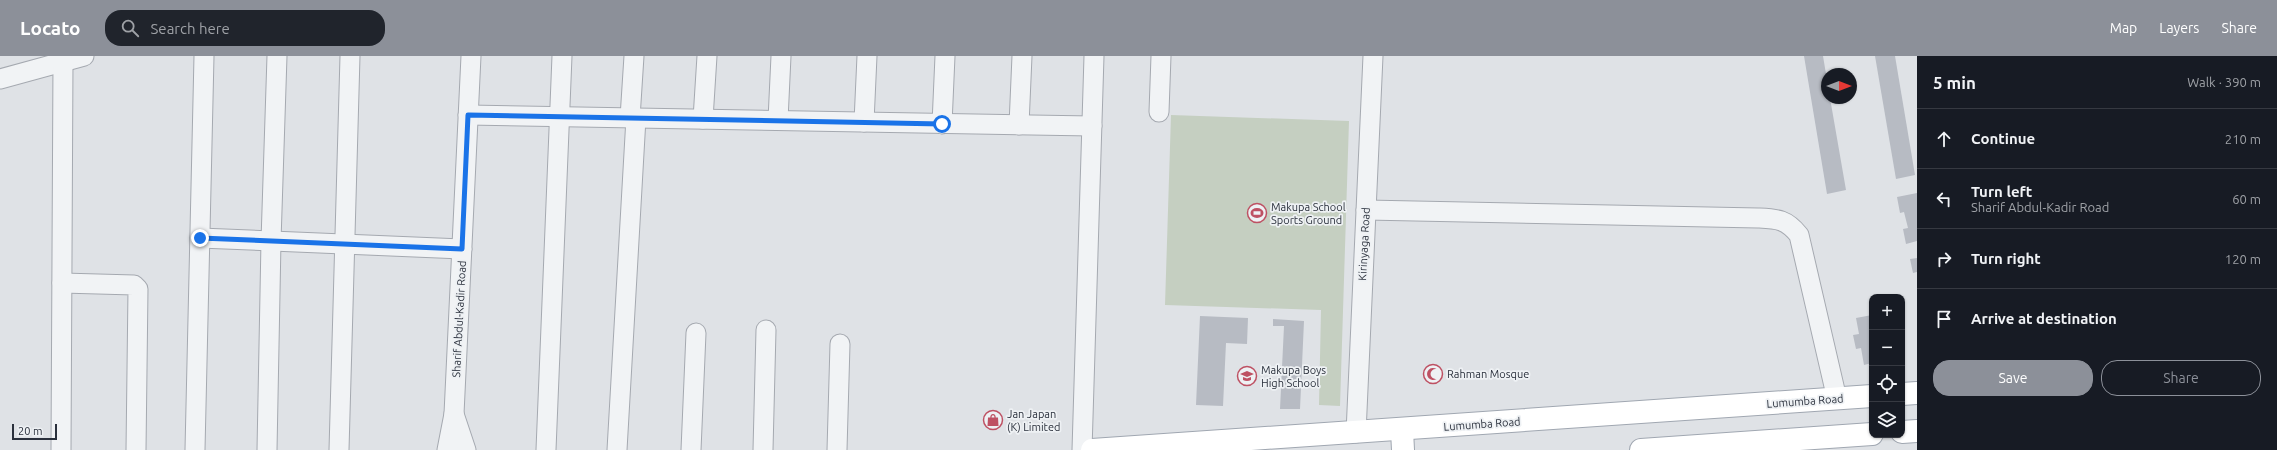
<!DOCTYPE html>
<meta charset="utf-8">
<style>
:root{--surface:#171b24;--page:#20242c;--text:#f1f3f6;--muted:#9ea1a6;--line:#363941;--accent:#8c9099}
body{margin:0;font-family:Ubuntu,sans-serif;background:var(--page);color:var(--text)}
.controls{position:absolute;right:12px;bottom:12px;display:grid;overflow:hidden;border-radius:8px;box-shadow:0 1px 3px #0004}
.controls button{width:36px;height:36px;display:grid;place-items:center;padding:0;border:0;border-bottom:1px solid var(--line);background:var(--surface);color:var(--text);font:20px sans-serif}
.compass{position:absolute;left:1821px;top:12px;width:36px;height:36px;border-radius:50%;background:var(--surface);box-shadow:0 1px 3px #0004;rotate:90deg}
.scale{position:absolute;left:12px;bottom:10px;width:45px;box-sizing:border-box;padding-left:4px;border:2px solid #2a303c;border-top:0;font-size:11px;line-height:14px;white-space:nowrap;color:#2a303c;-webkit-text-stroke:3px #eef1f4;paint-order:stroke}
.stop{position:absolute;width:12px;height:12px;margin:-9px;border:3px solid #1a73e8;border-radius:50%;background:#fff}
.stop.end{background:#1a73e8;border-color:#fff;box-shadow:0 1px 4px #0008}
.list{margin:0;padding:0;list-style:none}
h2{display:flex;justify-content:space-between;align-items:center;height:52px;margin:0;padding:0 16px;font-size:17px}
h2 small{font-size:13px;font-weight:400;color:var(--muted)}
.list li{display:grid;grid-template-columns:26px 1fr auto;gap:12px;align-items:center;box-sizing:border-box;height:60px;padding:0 16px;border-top:1px solid var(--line)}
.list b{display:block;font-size:15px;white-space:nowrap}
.list p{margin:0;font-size:13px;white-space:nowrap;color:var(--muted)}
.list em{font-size:13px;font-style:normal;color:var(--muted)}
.actions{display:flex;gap:8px;padding:12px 16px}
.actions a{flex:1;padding:9px 0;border:1px solid var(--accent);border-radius:16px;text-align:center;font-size:14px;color:var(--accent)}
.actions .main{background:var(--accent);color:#fff}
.icon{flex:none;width:22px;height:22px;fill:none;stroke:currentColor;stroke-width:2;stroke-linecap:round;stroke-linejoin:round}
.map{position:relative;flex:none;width:1917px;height:394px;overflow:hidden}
header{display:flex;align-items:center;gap:24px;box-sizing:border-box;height:56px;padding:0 20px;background:var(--accent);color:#fff}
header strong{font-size:19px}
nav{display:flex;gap:22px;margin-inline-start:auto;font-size:14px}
.search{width:280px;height:36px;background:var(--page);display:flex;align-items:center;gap:10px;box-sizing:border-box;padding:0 14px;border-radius:16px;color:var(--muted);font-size:15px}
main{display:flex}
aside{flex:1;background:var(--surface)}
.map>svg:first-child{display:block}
.green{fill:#c5cfc1}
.building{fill:#b7bbc3}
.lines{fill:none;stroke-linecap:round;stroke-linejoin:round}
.minor-casing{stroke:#a5a9b0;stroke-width:21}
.major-casing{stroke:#a0a7b1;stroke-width:24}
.minor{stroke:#f1f3f5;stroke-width:19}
.major{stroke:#fff;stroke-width:22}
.route{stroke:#1a73e8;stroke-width:5}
.labels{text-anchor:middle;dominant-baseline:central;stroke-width:3.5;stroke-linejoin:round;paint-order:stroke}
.poi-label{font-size:11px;fill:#2a303c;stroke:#eef1f4;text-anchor:start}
.street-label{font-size:11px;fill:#2a303c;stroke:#eef1f4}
</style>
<header>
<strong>Locato</strong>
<div class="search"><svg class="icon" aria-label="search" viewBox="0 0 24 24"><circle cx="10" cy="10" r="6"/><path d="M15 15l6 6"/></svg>Search here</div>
<nav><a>Map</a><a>Layers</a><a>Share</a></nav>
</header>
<main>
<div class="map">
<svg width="1917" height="394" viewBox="0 0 1917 394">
<rect width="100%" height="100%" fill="#dfe2e6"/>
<!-- green -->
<polygon class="green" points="1171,59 1349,65 1340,350 1319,349 1321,254 1165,249"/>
<!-- building -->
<g class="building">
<polygon points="1804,0 1823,0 1827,24 1827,42 1830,42 1846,134 1827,138"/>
<polygon points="1875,0 1895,0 1915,119 1896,123"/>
<polygon points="1917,137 1917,185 1906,188 1903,173 1908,172 1904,156 1900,157 1897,141"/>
<polygon points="1917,202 1917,216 1913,217 1910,203"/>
<polygon points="1872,259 1872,307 1864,309 1861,292 1856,293 1853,279 1859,278 1856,262"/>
<polygon points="1200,260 1248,262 1247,288 1226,287 1223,350 1196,349"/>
<polygon points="1273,263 1304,265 1300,353 1280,353 1284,270 1273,270"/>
</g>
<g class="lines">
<!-- minor casing -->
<g class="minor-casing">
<g id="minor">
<polyline points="0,23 84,0"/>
<polyline points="1159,56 1161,0"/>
<polyline points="468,59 1092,70"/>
<polyline points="630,62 634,0"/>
<polyline points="703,63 707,0"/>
<polyline points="778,64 781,0"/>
<polyline points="864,66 867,0"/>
<polyline points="942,68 945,0"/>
<polyline points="1019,69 1022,0"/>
<path d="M1366 154 1758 162C1778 163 1786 163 1799 179L1837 343"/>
<polyline points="200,182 462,193"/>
<polyline points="62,227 134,229 138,233 136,394"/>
<polyline points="454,358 466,394"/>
<polyline points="1356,377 1373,0"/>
<polyline points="61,394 63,5"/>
<polyline points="195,394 204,0"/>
<polyline points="267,394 271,185 277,0"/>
<polyline points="339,394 350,0"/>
<polyline points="447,394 454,358 471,0"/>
<polyline points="546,394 562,0"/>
<polyline points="617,394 636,62"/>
<polyline points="691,394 696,277"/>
<polyline points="763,394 766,274"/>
<polyline points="837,394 840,288"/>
<polyline points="1082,394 1094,0"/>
</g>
</g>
<!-- major casing -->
<g class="major-casing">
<g id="major">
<polyline points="1902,338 1917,337"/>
<polyline points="1402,374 1403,394"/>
<polyline points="1902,376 1917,375"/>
<polyline points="1092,394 1872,340"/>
<polyline points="1641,394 1872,378"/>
</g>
</g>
<!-- minor -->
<use href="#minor" class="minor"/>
<!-- major -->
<use href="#major" class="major"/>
</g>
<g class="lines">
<!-- route -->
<polyline class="route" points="200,182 462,193 468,59 942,68"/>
</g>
<!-- icons -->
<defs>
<g id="stadium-ring" transform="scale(1)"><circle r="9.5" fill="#eef1f4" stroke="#be5163" stroke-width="1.5"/><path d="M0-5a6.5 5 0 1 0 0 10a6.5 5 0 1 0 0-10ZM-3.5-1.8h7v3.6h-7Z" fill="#be5163"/></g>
<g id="mosque-ring" transform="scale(1)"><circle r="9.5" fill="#eef1f4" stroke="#be5163" stroke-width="1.5"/><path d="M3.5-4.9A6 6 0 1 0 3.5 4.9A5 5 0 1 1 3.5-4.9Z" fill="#be5163"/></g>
<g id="school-ring" transform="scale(1)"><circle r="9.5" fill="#eef1f4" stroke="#be5163" stroke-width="1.5"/><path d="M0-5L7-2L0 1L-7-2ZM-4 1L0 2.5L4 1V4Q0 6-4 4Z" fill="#be5163"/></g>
<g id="shop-ring" transform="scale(1)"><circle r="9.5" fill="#eef1f4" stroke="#be5163" stroke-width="1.5"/><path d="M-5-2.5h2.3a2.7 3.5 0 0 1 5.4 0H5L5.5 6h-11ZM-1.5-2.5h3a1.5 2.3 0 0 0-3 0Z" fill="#be5163"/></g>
</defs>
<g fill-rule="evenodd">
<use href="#stadium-ring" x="1257" y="157"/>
<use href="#mosque-ring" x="1433" y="318"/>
<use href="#school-ring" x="1247" y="320"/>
<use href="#shop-ring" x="993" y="364"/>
</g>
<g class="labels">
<!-- poi labels -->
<g class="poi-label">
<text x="1271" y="151">Makupa School<tspan x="1271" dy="13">Sports Ground</tspan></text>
<text x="1261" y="314">Makupa Boys<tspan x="1261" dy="13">High School</tspan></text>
<text x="1447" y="318">Rahman Mosque</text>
<text x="1007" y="358">Jan Japan<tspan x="1007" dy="13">(K) Limited</tspan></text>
</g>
<!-- street labels -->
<g class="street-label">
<text transform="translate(1364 188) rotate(-87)">Kirinyaga Road</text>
<text transform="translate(459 263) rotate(-87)">Sharif Abdul-Kadir Road</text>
<text transform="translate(1805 345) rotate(-4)">Lumumba Road</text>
<text transform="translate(1482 368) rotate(-4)">Lumumba Road</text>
</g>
</g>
</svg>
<div class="controls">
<button>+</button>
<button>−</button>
<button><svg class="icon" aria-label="locate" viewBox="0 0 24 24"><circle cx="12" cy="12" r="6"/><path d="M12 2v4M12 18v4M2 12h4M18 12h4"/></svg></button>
<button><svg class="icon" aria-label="layers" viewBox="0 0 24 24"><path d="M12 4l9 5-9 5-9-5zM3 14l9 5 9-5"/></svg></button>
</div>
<svg class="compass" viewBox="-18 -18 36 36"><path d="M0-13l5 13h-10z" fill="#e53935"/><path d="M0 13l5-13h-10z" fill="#9ea1a6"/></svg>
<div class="scale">20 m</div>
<div class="stop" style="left:942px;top:68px"></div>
<div class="stop end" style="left:200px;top:182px"></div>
</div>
<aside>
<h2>5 min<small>Walk · 390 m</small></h2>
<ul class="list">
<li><svg class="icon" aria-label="ahead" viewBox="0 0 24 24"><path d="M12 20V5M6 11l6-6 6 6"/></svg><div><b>Continue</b></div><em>210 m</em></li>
<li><svg class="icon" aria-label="left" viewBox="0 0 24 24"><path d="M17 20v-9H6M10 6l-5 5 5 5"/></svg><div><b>Turn left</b><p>Sharif Abdul-Kadir Road</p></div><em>60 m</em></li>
<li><svg class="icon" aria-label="right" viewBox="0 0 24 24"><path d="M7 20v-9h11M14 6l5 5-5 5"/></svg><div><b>Turn right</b></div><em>120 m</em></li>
<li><svg class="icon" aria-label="arrive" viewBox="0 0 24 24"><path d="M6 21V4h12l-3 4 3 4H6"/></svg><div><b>Arrive at destination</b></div></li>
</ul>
<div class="actions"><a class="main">Save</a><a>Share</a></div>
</aside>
</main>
